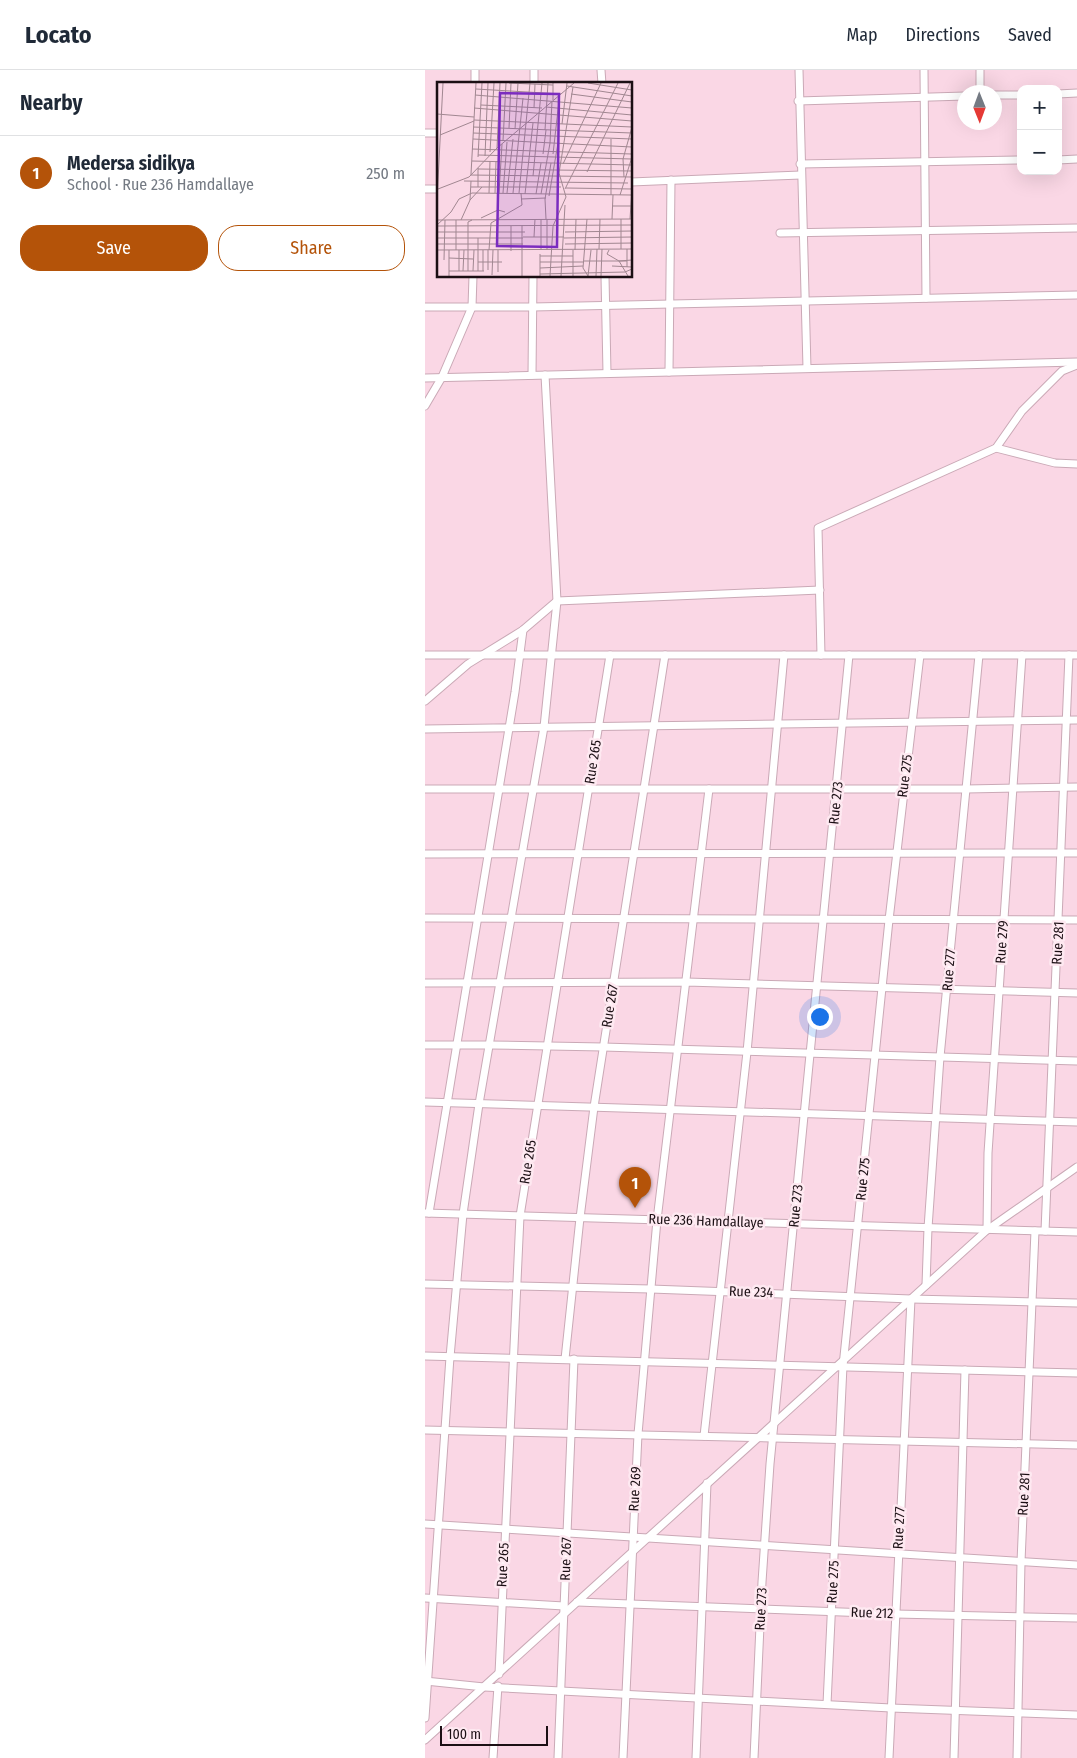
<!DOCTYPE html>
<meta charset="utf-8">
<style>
:root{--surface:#fff;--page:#f6f6f7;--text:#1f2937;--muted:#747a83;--line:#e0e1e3;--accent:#b45309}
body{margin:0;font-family:"Fira Sans Condensed",sans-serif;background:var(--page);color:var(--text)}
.controls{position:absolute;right:15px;top:15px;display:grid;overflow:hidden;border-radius:10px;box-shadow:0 5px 20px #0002}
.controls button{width:45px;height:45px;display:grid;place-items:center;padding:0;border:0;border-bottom:1px solid var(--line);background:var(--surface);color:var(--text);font:25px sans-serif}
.compass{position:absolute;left:532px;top:15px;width:45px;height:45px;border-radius:50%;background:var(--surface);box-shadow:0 5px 20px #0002;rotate:179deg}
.scale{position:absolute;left:15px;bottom:12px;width:108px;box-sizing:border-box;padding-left:5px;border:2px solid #1b0f14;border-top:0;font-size:14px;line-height:18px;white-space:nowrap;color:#1b0f14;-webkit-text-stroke:4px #fee9f1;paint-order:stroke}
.you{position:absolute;left:394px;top:946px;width:18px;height:18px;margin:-12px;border:4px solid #fff;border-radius:50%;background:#1a73e8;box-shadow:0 0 0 8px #1a73e833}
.badge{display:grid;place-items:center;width:32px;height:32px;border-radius:50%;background:var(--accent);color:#fff;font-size:16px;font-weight:700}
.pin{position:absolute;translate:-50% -41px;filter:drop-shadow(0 1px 2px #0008)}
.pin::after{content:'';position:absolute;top:26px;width:18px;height:15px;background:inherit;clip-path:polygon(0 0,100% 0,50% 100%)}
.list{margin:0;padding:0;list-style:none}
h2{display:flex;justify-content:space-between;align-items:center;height:65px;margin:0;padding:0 20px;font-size:21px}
h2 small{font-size:16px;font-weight:400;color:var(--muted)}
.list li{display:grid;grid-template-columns:32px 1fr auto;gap:15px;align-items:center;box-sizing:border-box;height:75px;padding:0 20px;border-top:1px solid var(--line)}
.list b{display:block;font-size:19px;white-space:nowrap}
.list p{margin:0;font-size:16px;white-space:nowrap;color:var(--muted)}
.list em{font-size:16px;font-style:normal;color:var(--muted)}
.actions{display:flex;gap:10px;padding:15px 20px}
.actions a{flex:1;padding:11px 0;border:1px solid var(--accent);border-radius:20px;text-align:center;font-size:18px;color:var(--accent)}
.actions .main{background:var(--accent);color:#fff}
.map{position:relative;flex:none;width:652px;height:1688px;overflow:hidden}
header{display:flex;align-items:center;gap:30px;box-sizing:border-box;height:70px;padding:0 25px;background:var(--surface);border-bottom:1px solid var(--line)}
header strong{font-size:24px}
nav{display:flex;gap:28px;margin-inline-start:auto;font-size:18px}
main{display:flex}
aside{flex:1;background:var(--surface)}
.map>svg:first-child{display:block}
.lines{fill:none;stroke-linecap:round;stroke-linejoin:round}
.street-casing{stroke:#caa9b6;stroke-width:9}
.street{stroke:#fff;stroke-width:7}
.labels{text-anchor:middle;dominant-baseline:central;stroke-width:5;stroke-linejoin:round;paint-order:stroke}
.street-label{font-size:14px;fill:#1b0f14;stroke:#fee9f1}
.inset-road{fill:none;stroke:#a18791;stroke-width:1}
.view{fill:#7b2cbf;fill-opacity:0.15;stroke:#7b2cbf;stroke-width:2.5}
.inset-edge{fill:none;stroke:#1b0f14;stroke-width:2.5}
</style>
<header>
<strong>Locato</strong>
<nav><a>Map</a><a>Directions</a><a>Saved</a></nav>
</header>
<main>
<aside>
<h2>Nearby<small></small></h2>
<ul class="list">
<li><span class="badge">1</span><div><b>Medersa sidikya</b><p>School · Rue 236 Hamdallaye</p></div><em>250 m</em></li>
</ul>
<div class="actions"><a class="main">Save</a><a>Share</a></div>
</aside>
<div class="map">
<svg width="652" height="1688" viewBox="0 0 652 1688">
<rect width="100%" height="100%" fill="#fad7e5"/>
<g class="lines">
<!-- street casing -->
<g class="street-casing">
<g id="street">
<polyline points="109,0 109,14"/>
<polyline points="176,0 177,14"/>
<polyline points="374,0 382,298"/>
<polyline points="499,0 501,228"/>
<polyline points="50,14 50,0"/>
<polyline points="555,22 555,0"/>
<polyline points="633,24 652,23"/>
<polyline points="570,25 596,25"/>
<polyline points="373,31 540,26"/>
<polyline points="0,63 14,63"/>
<polyline points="633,90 652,89"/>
<polyline points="375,94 596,90"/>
<polyline points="206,112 376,105"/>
<polyline points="0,119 14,119"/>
<polyline points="355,163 652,158"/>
<polyline points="180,206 182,303"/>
<polyline points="0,237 108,237 652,225"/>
<polyline points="244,302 246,110"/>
<polyline points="107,305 108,206"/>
<polyline points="0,308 652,292"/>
<polyline points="0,336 17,307 47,237 48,206"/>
<polyline points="571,378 630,393 652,394"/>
<polyline points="0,585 652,585"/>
<polyline points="396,585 393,458 571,378 597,341 637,301 652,295"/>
<polyline points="0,631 43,594 98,560 132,531 395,520"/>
<polyline points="0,659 652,650"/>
<polyline points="0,719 541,719 652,717"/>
<polyline points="0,784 652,783"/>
<polyline points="0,848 652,850"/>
<polyline points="0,913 261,912 652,923"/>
<polyline points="0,975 65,975 178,977 652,991"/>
<polyline points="0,1032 652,1052"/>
<polyline points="0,1143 652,1162"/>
<polyline points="4,1143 90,622 98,560"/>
<polyline points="562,1160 563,1083 597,585"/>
<polyline points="620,1161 644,585"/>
<polyline points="0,1214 226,1219 486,1229 652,1233"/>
<polyline points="501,1215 503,1158 515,987 554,585"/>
<polyline points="0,1286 652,1303"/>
<polyline points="140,1289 155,1148 169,1037 240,585"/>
<polyline points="0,1360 652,1375"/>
<polyline points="279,1366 322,982 359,585"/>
<polyline points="0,1454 652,1495"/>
<polyline points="0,1528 139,1536"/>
<polyline points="152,1532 470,1544 652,1548"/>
<polyline points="74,1604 95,1146 185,585"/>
<polyline points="0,1611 59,1617 466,1638 652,1645"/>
<polyline points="402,1634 418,1296 464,850 495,585"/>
<polyline points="0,1648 25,1287 38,1144 54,1034 119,657 132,531 120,305"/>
<polyline points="0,1670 562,1160 652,1097"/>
<polyline points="68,1688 73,1616"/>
<polyline points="133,1688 149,1289"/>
<polyline points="198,1688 213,1364 232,1150 284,719"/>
<polyline points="271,1688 282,1413"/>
<polyline points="329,1688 337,1512 345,1394 424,585"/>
<polyline points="464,1688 486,1229"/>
<polyline points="529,1688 540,1300"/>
<polyline points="592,1688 596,1492 610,1161"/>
</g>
</g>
<!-- street -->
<use href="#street" class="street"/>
</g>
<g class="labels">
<!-- street labels -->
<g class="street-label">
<text transform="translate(168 692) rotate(-81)">Rue 265</text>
<text transform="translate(480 706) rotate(-83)">Rue 275</text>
<text transform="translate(411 733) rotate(-84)">Rue 273</text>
<text transform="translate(577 872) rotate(-86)">Rue 279</text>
<text transform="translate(633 873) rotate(-87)">Rue 281</text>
<text transform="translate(524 900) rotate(-85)">Rue 277</text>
<text transform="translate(185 936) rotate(-81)">Rue 267</text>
<text transform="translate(103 1092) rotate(-81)">Rue 265</text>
<text transform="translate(438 1109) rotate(-84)">Rue 275</text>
<text transform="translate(371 1136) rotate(-84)">Rue 273</text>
<text transform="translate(281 1151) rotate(2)">Rue 236 Hamdallaye</text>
<text transform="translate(326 1222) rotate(2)">Rue 234</text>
<text transform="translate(210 1419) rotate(-87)">Rue 269</text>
<text transform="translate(599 1424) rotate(-87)">Rue 281</text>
<text transform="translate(474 1458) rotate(-87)">Rue 277</text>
<text transform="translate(141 1489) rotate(-88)">Rue 267</text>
<text transform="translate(78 1495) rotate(-87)">Rue 265</text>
<text transform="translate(408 1512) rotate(-87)">Rue 275</text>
<text transform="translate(336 1539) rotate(-87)">Rue 273</text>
<text transform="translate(447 1543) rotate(2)">Rue 212</text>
</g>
</g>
<!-- overview -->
<g transform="translate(12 12)">
<rect width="195" height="195" fill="#fad7e5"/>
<path class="inset-road" d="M72 1 116 3M151 1 195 8M130 4 195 14M39 7 124 12M134 12 195 20M38 13 195 26M116 18V1M44 23 105 26M109 25 195 33M37 26 195 39M97 26 98 2M0 32 37 35M37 38 195 45M125 42 130 1M36 45 195 51M72 46 74 1M78 47 81 1M108 48 111 1M36 51 195 57M3 53 37 39M36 57 195 65M66 59 69 1M60 66 63 1M35 67 195 72M53 70 57 1M106 72 109 48M116 72 122 19M41 73 195 77M48 74 51 1M41 75 45 1M35 79 195 83M126 82 164 1M41 87 195 89M150 90 193 1M34 92 39 1M33 93 195 95M96 94 105 1M187 95 186 77 195 45M27 99 191 101M34 105H124M41 105V86M129 106 195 107 193 137M1 107 32 95 60 66 137 1M128 107 181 1M52 111 53 79M58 111 59 79M62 111 65 62M66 111 70 60M70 111 76 57M76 111 86 16M82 111 93 1M88 112 96 41M99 112 104 81M104 112 113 61 115 19M174 113V57M183 113 195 75M112 114 121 61M84 117 109 116M0 118 6 1M33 118 34 99M175 124H195M44 136 61 128 68 130M104 137V168M109 137 108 117 114 81M150 137 146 186 151 194M175 137 176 113M0 138 195 137M19 138V168M24 138 33 118 45 105M0 143 14 130 22 117 35 111 194 113M85 143V194M0 144 195 143M0 150H88M128 150 195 149M86 155H127M97 155 98 137M0 156H86M127 156 195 155M0 162H86M128 162 195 161M162 167 163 137M184 167V137M190 167V185M0 168 195 167M31 168V140L35 138M46 168V189M52 168 54 141 85 123 84 111M110 168V137M138 168 139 137M172 168 170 172 182 179M74 169V144M103 174H136M12 176 36 177M7 178 8 138M147 179H190M41 180H65M103 180H147M175 184 195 185M103 186 146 184M51 188V168M12 189H47M22 189V168M26 189 27 168M31 189V168M36 189 37 168M41 189V156M61 190V168M103 192 188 190 195 187M55 193 56 168M12 194V168M103 194V172M113 194 116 144 129 115 122 91 136 5M124 194 128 123M136 194V168M151 194 154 168M159 194 160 167M164 194 165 167M191 194 182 179 195 178"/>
<path class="view" d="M63 11 122 12 120 165 60 164Z"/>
<rect width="195" height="195" class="inset-edge"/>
</g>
</svg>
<div class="controls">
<button>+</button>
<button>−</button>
</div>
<svg class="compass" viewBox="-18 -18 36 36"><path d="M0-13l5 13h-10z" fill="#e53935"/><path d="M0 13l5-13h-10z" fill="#747a83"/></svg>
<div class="scale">100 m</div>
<div class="you"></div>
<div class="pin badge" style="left:210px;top:1138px">1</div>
</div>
</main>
